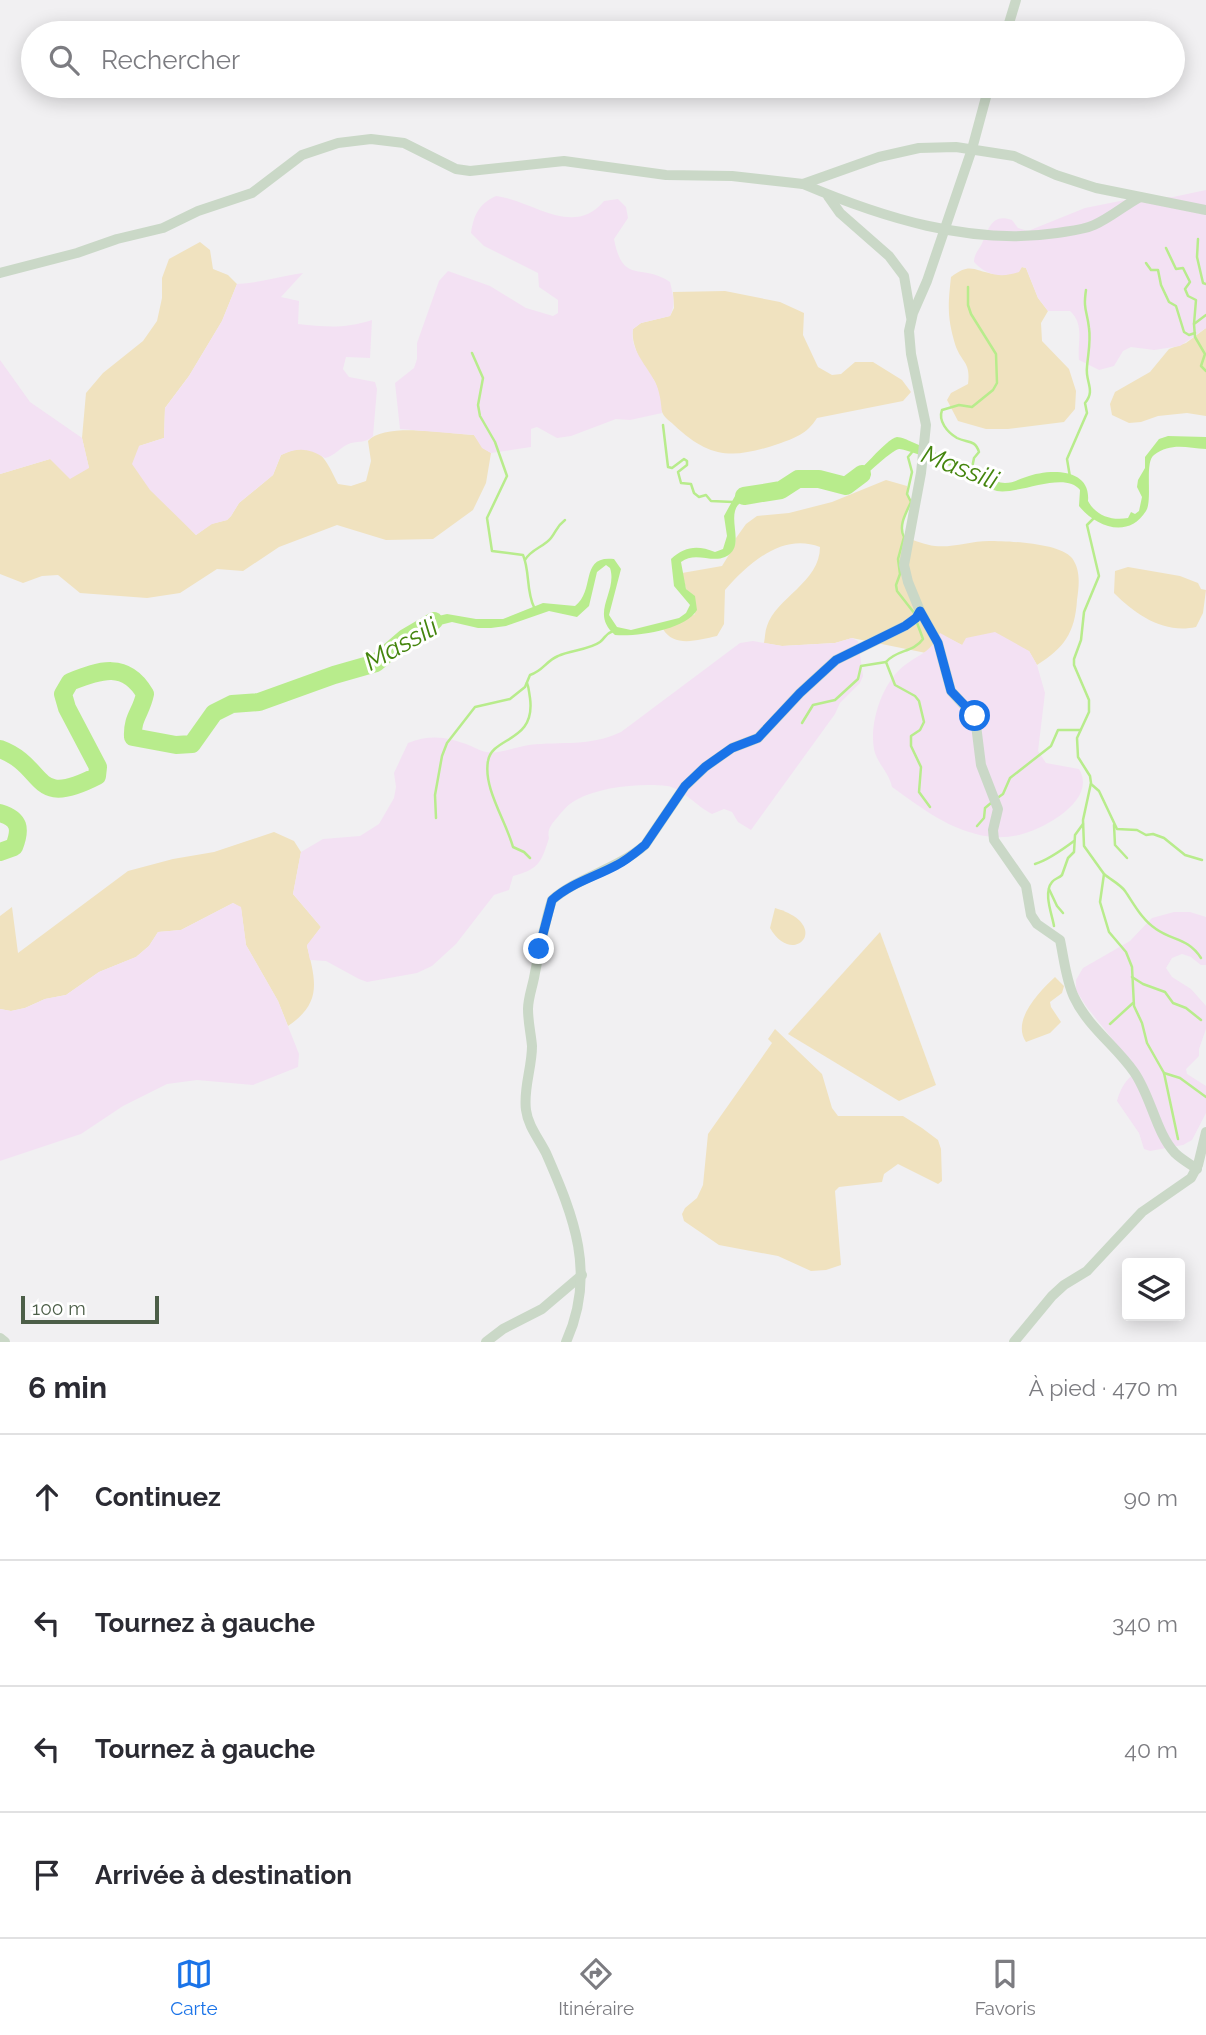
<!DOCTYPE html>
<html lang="fr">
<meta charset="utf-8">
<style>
:root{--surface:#fff;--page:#f7f7f7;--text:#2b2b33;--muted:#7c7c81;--line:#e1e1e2;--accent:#1a73e8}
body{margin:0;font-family:Raleway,sans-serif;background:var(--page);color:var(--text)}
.controls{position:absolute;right:21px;bottom:21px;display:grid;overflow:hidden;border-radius:7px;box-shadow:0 4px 18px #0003}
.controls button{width:63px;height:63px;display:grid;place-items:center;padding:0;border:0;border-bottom:2px solid var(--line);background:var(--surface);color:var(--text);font:35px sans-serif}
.scale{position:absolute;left:21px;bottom:18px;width:138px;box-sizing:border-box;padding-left:7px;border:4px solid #4c5e48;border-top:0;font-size:19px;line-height:24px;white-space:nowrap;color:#4c5e48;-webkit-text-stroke:5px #fff;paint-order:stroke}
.stop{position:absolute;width:21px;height:21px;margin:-16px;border:5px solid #1a73e8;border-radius:50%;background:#fff}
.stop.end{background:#1a73e8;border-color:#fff;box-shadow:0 2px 7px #0008}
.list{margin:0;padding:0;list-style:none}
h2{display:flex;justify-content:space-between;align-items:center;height:91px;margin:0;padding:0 28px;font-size:30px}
h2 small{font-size:23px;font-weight:400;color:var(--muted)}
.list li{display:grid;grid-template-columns:46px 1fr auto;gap:21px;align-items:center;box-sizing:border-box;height:126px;padding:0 28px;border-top:2px solid var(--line)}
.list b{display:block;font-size:26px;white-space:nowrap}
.list em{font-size:23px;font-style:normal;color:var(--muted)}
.icon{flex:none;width:38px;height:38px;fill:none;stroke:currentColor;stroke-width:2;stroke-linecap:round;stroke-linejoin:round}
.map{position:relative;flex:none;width:1206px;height:1342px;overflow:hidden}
.search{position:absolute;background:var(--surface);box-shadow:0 4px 18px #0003;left:21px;right:21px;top:21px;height:77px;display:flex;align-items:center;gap:18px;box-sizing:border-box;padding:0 24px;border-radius:38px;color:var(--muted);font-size:26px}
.sheet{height:595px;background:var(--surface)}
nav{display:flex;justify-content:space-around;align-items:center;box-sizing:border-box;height:98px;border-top:2px solid var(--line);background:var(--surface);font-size:19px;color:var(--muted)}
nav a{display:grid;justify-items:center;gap:4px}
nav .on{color:var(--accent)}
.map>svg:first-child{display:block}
.green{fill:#f0e2bf}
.sand{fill:#f3e1f3}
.water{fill:#b8ec8c}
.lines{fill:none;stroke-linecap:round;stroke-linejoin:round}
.stream{stroke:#b8ec8c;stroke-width:2.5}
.river{stroke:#b8ec8c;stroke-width:18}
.minor{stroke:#cad8c7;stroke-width:10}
.route{stroke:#1a73e8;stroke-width:9}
.labels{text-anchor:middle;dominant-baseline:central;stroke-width:6;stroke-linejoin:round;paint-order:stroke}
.water-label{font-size:26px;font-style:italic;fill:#44850d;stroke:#fff}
</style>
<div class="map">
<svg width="1206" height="1342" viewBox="0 0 1206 1342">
<rect width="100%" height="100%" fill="#f1f0f2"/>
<!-- green -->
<g class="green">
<path d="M200 242 210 250 213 269 228 275 237 284 222 321 189 376 165 408 164 438 139 446 175 513 196 535 211 524 227 520 231 516 239 503 273 475 281 455C316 438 324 455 338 484L351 486 366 481 371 461 368 441C385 422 448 434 474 435L483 448 491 453 486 483 473 510 433 539 386 540 337 525 279 547 243 571 217 569 180 593 147 598 80 593 58 575 42 576 23 583 0 574V474L50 459 89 468 82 438 86 393 103 373 143 341 157 321 162 298V278L169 259Z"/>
<path d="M1022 267 1026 268 1038 298 1048 311 1041 323 1042 341 1069 369 1076 391 1075 409 1064 422 1008 429H986L958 421 947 400 951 393 968 384C971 361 961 363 955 344 947 317 948 305 951 277 971 262 973 271 994 274 1002 275 1014 269 1022 267Z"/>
<path d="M725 291 780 302 804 313 803 335 818 367 832 375 841 374 855 362H873L902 380 911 392 903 401 817 418C807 434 795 438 778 444 733 459 710 459 674 425 671 422 665 418 663 414 658 405 660 392 655 382 652 376 646 371 643 365 637 355 631 339 633 329L641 323 670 316 674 308 673 292Z"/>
<polygon points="1206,328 1206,416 1187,413 1158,416 1141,422 1129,423 1112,415 1110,404 1115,392 1150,372 1169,349 1186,343"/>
<path d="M886 480 907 486V494L911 502C906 512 898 526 904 537 914 540 925 545 935 546 952 548 971 541 989 541 1008 541 1060 543 1072 558 1081 570 1079 586 1077 600 1075 633 1064 648 1037 665L1029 651 962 645 940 634 933 647 926 653 852 638 835 643 782 646 764 643C765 638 765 631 767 626 776 598 820 582 820 547 782 532 748 564 725 590L724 624 717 636C698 640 674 648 663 629L695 614 694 596 686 589 682 573 722 566 735 545 736 538 746 524 757 516 789 513 832 502Z"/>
<path d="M1128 567 1180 576 1198 583 1201 589 1206 590 1203 613 1196 627C1164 634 1136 615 1114 593L1115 571Z"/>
<path d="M274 832 294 841 301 852 293 894 321 927 307 946C316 982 322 1003 288 1026L278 1001 246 945 241 908 233 903 181 930 158 932 149 946 136 957 99 972 66 995 45 999 25 1008 11 1011 0 1009V916L12 907 18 953 128 871 173 859 214 852Z"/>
<path d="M775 908C834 925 793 969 770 928Z"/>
<polygon points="880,932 936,1085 899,1101 788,1034"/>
<path d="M1055 977 1064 986 1062 993 1050 1002 1051 1007 1061 1022 1050 1033 1026 1042C1011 1020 1040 991 1055 977Z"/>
<polygon points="775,1029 822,1074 832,1108 838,1116 903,1116 922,1128 938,1140 941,1149 942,1181 938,1184 898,1164 884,1174 882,1182 839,1187 835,1191 841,1265 826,1270 811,1271 778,1256 719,1245 684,1221 682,1214 685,1208 697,1198 703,1185 708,1134 772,1043 768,1039"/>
</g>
<!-- sand -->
<g class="sand">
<path d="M1206 190V328L1180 346 1154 350 1131 347 1123 351 1114 366 1099 370 1079 360C1077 342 1085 325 1070 311H1048L1038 298 1026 268 1022 267 1019 272C1002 278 987 276 974 262 974 253 980 249 983 241 989 227 993 213 1012 220L1018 228 1028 231 1085 208 1140 197H1173Z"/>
<path d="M496 196C534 201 573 238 604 201L618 199 626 207 628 218 614 239C623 286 641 262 670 282 673 294 676 305 670 316L641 323 633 329C629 348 646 365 654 380 660 390 661 403 662 413L630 420 616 419 571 436 557 438 537 427 531 429V447L491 453 482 448 474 435 400 429 395 383 414 368 417 359V343L439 281 448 271 490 286 526 308 553 316 558 313V300L539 287 538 273 484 246 471 233C474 214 479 204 496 196Z"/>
<path d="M303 273 281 297 299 301 298 324C326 327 344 329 372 320L370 358 346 357 343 369 349 377 375 382 377 389 373 436C366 443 360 441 351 443 341 446 335 456 325 458 309 448 298 447 281 455L273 475 239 503 231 516 227 520 212 524 196 535 150 490 132 464 139 446 164 438 165 408 189 376 222 321 237 284C259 283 281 276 303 273Z"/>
<polygon points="0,360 30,402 82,438 89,468 70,479 50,459 0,474"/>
<path d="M995 632 1029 651 1037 665 1045 693 1038 751 1046 763 1079 769C1098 800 1044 829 1019 835 1005 838 990 838 976 834 944 826 919 806 892 787 889 772 877 764 874 749 869 722 883 681 905 665 921 653 930 653 940 633L962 645 966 638Z"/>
<path d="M852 638 858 641 863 676 860 683 840 703 835 714 751 830 738 822 732 812 724 809 712 814C697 807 682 788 667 786 639 783 600 787 576 800 567 805 562 812 556 819 551 825 547 830 549 838 541 863 539 869 513 876L509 890 494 895 456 944 432 966 417 973 367 982 359 979 326 961 310 960 307 945 321 927 293 894 301 852 323 839 360 836 379 824 394 798 396 787 394 773 408 743C431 734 448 737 471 746 476 748 481 751 486 752 501 754 515 747 529 745 563 741 589 747 621 732L740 643 753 641 782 646 835 643Z"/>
<polygon points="233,903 241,907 246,945 278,1001 299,1054 298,1067 253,1085 197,1080 167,1084 123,1106 81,1134 0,1161 0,1009 11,1011 25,1008 45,999 66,995 99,972 136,957 149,946 158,932 181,930"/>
<path d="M1174 912H1190L1206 917V965H1201L1191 957 1182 954 1172 958 1166 968 1172 977 1191 989 1206 1006V1029L1199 1049V1056L1186 1069 1187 1074 1206 1086V1113L1192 1140 1183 1145 1150 1151 1144 1149 1139 1133 1117 1101C1121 1087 1126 1079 1138 1071L1086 1006 1076 990V980L1083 968 1130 941 1152 918Z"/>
</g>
<!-- water -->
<g class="water">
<path d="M1168 436 1206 437V449C1187 448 1171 442 1154 455 1144 462 1153 500 1146 511 1128 540 1095 526 1079 506L1080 490C1065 470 1018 495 997 491 984 488 976 477 964 472 957 468 903 448 899 449 891 450 859 482 849 489L843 488V482C860 475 885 439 897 437 901 437 908 440 912 442 922 446 932 452 942 455 952 459 962 460 972 466 983 472 993 483 1005 483 1013 483 1019 479 1026 477 1048 469 1091 467 1088 501 1096 516 1112 521 1128 518L1131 512 1135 514 1139 511 1142 497 1137 487 1138 480 1145 468V457L1159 439Z"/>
<path d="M769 487C763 502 740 494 735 511 731 526 744 549 725 557 711 563 695 551 681 562L686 589 695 596 697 610C685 630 637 637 615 635 589 613 618 592 610 568L606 565 597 572 589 606 577 617 549 611 506 626 491 628H478L452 622 432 627 415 636 410 629 434 617 447 614 476 619H503L543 603 575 606C596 590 579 555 614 559L621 569 609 615 617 627 631 630 679 618 686 613 690 605 674 586 671 559C685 546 698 545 715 552L723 549 727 536 724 516 735 496 748 490Z"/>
</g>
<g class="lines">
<!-- stream -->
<g class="stream">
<polyline points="1198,239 1197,257 1203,283 1206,284"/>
<polyline points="1166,248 1176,269 1183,268 1190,282 1185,289 1188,296 1196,300 1194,324"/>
<polyline points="1146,263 1151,270 1158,270 1161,285 1169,302 1176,306 1184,332 1189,335 1195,333"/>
<path d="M968 287V305L971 314 996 354 997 383 993 390 972 407 959 405 942 410C938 421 947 432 957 438 967 443 975 439 979 452L974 458 972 468"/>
<polyline points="1206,315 1194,324 1195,337 1205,354 1201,366 1206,371"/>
<path d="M472 353 483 378 478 405 480 416 495 442 507 476 487 518 492 551 523 555C530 571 526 591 534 607"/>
<polyline points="663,425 668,467 672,468 684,459 687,461 687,465 678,472 681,483 691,484 694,493 699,497 706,495 711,501 733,502"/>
<path d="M913 451 908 457 912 472 907 494 911 502C906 513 898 526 904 537L898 559 900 574 896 585 897 591 915 614"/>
<path d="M1070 477 1067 459 1087 413 1085 403C1096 390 1085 382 1087 367 1088 353 1091 342 1089 328 1087 310 1083 310 1086 290"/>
<polyline points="1094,518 1087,525 1099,576 1084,612 1081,640 1074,659 1074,665 1089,700 1089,712 1077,738 1078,757 1090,776 1091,783 1083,820 1084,846 1104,874 1100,902 1109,932 1126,952 1132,967 1134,1006 1142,1023 1147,1043 1164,1073 1178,1139"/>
<path d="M525 560C531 549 544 547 551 538 557 530 557 526 565 520"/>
<path d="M916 620 923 639C913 653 897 649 886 662L895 685 915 696 919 701 924 722 920 730 911 736V746L921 767 919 792 930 807"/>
<path d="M527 683C529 688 529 692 530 698 536 743 492 736 488 761 483 788 506 821 513 847L524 852 530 858"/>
<polyline points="802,723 813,705 835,700 858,679 861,666 886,662"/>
<polyline points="1091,784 1099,791 1117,829 1137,830 1146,835 1153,834 1164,838 1185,855 1202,860"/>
<polyline points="996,799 1003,794 1010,778 1051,746 1058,730 1080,730"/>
<path d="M436 818 435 795 442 756 447 743 475 707 510 699 525 687 530 675C543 671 546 661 558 656 570 650 589 650 600 642 606 637 605 634 613 631"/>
<polyline points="1114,825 1115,845 1127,858"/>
<polyline points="977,826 984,818 985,808 991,803"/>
<path d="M1035 864C1048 860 1062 850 1074 841"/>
<path d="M1104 874C1111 880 1120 884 1125 891 1134 904 1142 920 1156 929 1173 941 1188 938 1201 958"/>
<polyline points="1049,889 1057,906 1063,913"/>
<path d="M1054 926C1052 914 1043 893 1052 882 1054 879 1059 878 1062 875L1068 858 1074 852 1075 835 1083 824"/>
<polyline points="1132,977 1143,984 1165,992 1173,1003 1186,1008 1201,1020"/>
<polyline points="1110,1024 1133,1003"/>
<polyline points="1164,1073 1180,1078 1206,1097"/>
</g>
<!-- river -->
<g class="river">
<polyline points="744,496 781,490 798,479 819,479 846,486 862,474"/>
<path d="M0 749C48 767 31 810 97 776L98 767 67 708 63 694 70 682C100 670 126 661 145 694 141 713 132 717 133 737L176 745 192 744 214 713 232 704 259 702 334 675 376 663 405 638 434 621"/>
<path d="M0 813C20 819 21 829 14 847L0 852"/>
</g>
<!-- minor -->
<g class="minor">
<polyline points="1006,33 1016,0"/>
<path d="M989 86 972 149 927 281 913 313 909 331 911 354 926 425 921 473 904 565 908 582 920 611 938 643 951 691 975 717 981 765 998 809 993 830 994 840 1026 886 1031 915 1037 924 1060 940C1064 959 1066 980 1074 997 1088 1027 1116 1046 1134 1072 1151 1096 1156 1133 1175 1153 1181 1159 1190 1164 1197 1169"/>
<path d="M803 184C881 217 971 246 1057 233 1069 231 1083 230 1094 225 1110 218 1125 205 1140 197"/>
<polyline points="828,196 840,213 889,256 904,276 911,317"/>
<polyline points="0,273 77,253 117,239 163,228 198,211 252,193 302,155 338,143 371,139 404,143 456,169 470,171 564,161 666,175 732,176 803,184 879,157 919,148 956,147 1014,156 1056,175 1096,188 1206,210"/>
<polyline points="0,1338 5,1342"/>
<polyline points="486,1342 503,1329 542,1309 582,1275"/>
<path d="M566 1342C597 1274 574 1217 546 1153 539 1139 528 1126 526 1110 523 1089 532 1068 532 1046 531 1034 528 1022 528 1009 528 999 532 988 534 978 539 952 544 925 552 900 580 876 616 870 645 845L685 786 705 767 732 748 758 738 800 693 836 660 905 626 916 618 920 611"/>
<polyline points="1014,1342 1052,1296 1064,1285 1087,1271 1142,1212 1191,1178 1198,1165 1206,1132"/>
</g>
</g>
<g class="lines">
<!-- route -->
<path class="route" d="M539 949 552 900C571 883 595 877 617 865 627 860 636 852 645 845L685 786 705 767 732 748 758 738 800 693 836 660 905 626 916 618 920 611 938 643 951 691 975 716"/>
</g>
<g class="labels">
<!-- water labels -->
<g class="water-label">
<text transform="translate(960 467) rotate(21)">Massili</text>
<text transform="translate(401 644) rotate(-29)">Massili</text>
</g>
</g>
</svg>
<div class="controls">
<button><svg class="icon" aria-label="layers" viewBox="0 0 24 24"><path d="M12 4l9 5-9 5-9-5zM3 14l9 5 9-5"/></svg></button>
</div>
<div class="scale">100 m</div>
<div class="stop" style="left:975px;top:716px"></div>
<div class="stop end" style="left:539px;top:949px"></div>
<div class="search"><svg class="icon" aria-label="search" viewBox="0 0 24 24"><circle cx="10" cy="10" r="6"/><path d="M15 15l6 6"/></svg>Rechercher</div>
</div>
<section class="sheet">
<h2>6 min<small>À pied · 470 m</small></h2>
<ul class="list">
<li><svg class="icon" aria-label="ahead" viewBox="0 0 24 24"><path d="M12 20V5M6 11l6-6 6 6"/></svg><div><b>Continuez</b></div><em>90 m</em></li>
<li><svg class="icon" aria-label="left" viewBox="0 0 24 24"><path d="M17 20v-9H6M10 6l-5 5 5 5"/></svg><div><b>Tournez à gauche</b></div><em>340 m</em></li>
<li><svg class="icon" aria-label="left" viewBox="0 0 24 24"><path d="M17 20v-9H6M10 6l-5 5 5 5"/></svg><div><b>Tournez à gauche</b></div><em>40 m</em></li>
<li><svg class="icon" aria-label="arrive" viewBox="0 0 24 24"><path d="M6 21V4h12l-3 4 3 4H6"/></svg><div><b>Arrivée à destination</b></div></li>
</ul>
</section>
<nav>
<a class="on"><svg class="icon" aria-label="map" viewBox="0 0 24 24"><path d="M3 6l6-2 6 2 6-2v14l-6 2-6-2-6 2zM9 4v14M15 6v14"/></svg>Carte</a>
<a><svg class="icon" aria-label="directions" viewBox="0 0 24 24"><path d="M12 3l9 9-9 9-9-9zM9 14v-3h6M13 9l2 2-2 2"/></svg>Itinéraire</a>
<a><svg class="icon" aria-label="saved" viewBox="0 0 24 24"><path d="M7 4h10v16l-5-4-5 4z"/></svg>Favoris</a>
</nav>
